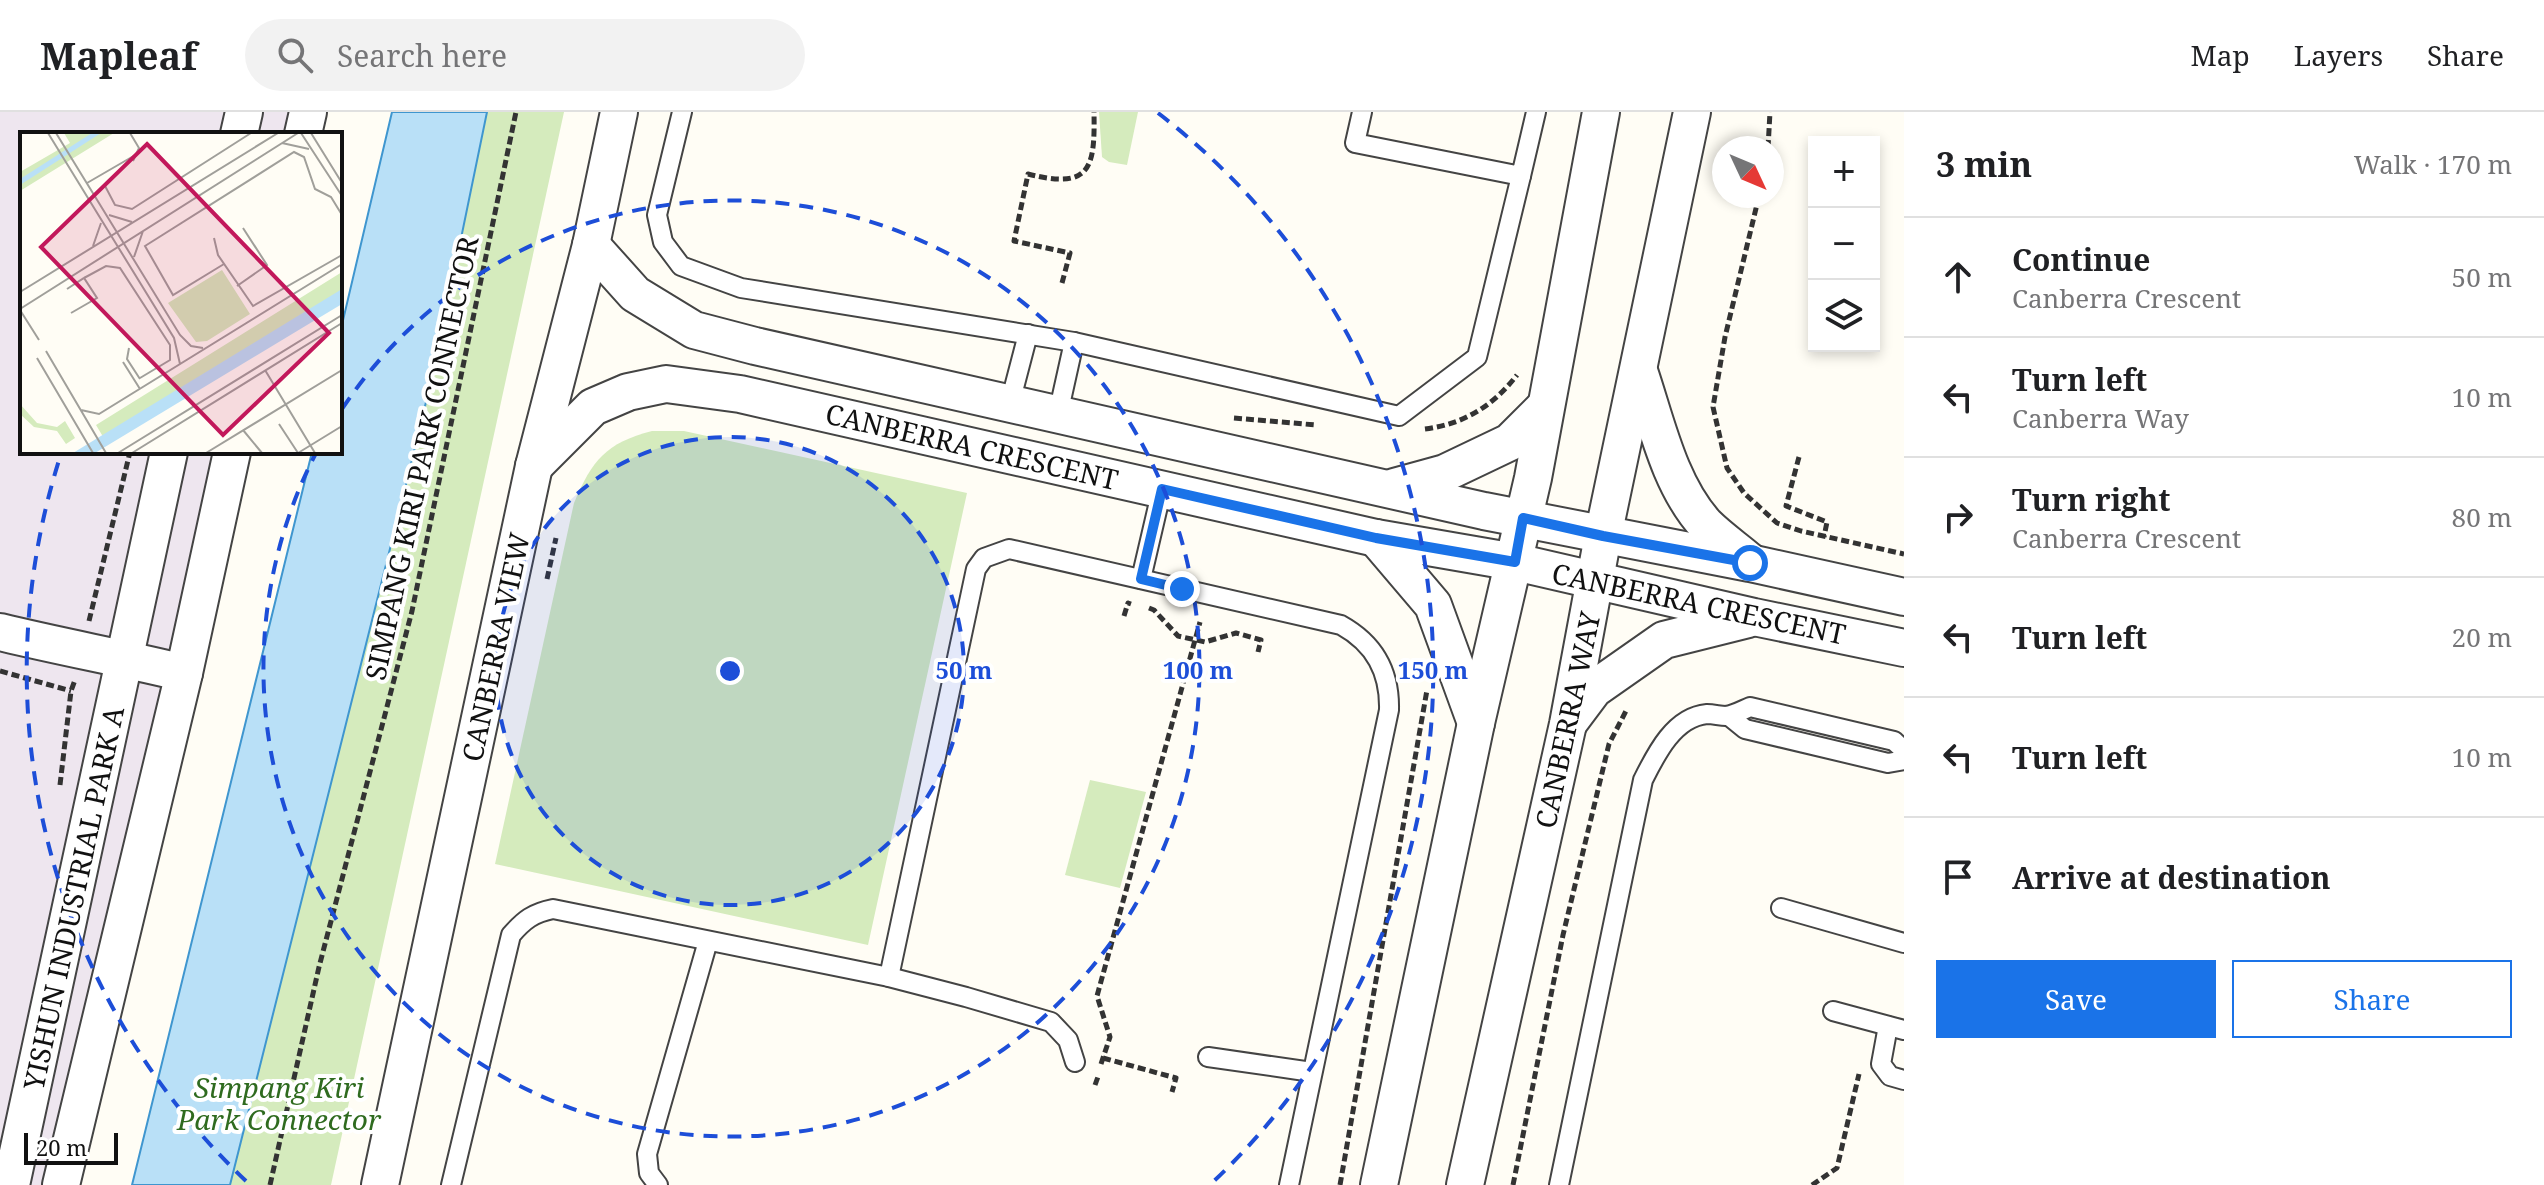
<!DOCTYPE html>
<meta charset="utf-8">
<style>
:root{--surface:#fff;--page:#f2f2f2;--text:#202124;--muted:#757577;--line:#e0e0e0;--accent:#1a73e8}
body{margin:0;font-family:"Noto Serif",serif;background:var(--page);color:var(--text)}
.controls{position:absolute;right:24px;top:24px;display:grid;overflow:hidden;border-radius:0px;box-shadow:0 4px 12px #0003}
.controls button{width:72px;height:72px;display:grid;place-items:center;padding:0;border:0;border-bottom:2px solid var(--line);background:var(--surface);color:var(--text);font:40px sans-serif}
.compass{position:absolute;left:1712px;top:24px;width:72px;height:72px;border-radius:50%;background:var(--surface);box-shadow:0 4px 12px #0003;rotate:134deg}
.scale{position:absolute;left:24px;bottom:20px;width:94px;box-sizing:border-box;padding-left:8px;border:4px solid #111;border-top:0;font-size:22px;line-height:28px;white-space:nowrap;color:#111;-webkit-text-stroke:6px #fff;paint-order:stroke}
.stop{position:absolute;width:24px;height:24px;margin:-18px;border:6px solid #1a73e8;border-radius:50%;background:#fff}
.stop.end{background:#1a73e8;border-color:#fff;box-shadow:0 2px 8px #0008}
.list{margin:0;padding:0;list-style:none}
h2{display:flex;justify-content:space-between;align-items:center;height:104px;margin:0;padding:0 32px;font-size:34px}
h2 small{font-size:26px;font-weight:400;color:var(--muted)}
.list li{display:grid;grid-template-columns:52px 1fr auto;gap:24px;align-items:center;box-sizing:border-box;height:120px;padding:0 32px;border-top:2px solid var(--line)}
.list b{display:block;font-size:30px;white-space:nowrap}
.list p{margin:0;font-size:26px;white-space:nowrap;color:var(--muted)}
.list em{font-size:26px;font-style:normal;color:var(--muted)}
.actions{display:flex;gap:16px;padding:24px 32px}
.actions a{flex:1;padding:18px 0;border:2px solid var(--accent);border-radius:0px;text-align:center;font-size:28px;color:var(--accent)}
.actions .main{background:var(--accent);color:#fff}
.icon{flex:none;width:44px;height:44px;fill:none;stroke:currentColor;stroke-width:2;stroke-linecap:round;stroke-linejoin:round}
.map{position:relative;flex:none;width:1904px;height:1073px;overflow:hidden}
header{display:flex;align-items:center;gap:48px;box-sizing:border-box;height:112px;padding:0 40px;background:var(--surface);border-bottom:2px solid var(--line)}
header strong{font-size:38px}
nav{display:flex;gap:44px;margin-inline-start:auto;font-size:28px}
.search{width:560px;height:72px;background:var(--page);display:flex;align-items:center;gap:20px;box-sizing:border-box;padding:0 28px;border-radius:44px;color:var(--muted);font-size:30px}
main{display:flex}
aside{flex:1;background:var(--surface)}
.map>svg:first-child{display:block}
.industrial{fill:#eee6ef}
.green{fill:#d5ebbd}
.water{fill:#b9e0f7;stroke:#3f96cf;stroke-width:2}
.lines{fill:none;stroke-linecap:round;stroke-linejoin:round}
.lane-casing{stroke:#444;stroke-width:22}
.street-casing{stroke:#444;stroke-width:40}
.path{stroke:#333;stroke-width:5;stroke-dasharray:8 4;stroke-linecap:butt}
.lane{stroke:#fff;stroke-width:18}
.street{stroke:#fff;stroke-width:36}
.route{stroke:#1a73e8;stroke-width:10}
.ring{fill:none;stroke:#1d4ed8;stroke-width:4;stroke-dasharray:14 10}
.labels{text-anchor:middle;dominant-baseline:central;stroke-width:8;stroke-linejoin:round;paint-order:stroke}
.street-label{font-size:28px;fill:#111;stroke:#fff}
.park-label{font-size:28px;font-style:italic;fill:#2f6b1f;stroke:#fff}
.inset-road{fill:none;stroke:#a09f9a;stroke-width:2}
.view{fill:#c2185b;fill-opacity:0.15;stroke:#c2185b;stroke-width:4}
.inset-edge{fill:none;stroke:#111;stroke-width:4}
.centre{fill:#1d4ed8;stroke:#fff;stroke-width:4}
.ring-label{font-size:24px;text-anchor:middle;font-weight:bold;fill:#1d4ed8;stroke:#fff;stroke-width:8;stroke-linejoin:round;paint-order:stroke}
</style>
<header>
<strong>Mapleaf</strong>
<div class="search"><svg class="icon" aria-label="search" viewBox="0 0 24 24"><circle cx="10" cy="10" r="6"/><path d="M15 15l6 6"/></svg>Search here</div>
<nav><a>Map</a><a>Layers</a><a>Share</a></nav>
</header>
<main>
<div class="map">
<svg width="1904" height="1073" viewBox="0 0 1904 1073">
<rect width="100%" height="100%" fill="#fffdf5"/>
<!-- industrial -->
<polygon class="industrial" points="0,0 305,0 301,22 22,22 22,340 232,340 74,1073 0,1073"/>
<!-- green -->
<g class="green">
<polygon points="428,0 564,0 331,1073 192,1073"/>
<polygon points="1099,0 1138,0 1127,53 1109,50 1102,45"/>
<path d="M652 319H684L967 381 868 833 495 752 574 391C592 348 606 331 652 319Z"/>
<polygon points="1090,668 1146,680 1120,776 1065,763"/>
</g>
<!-- water -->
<polygon class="water" points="392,0 487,0 435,253 402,389 230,1073 132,1073 312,340 340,340 340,221"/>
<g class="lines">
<!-- lane casing -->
<g class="lane-casing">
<g id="lane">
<polyline points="682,0 657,103 663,130 681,154 741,176 1074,230 1399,304 1477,245 1521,64"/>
<polyline points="1362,0 1355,31 1521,64 1536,0"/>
<polyline points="1010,291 1028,222"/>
<polyline points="1058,302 1074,230"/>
<polyline points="1141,467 1162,377"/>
<polyline points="1729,604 1745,617 1888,651 1904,648"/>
<polyline points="1781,796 1904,831"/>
<path d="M889 865 976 457 984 446 1009 437 1341 513C1375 532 1390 560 1389 598L1289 1073"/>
<polyline points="1833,899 1904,918"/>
<polyline points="1888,914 1881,952 1890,964 1904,968"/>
<polyline points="1208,945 1312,960"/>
<path d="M451 1073 511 823C524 808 533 801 553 797L889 865 966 885 1051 910 1068 928 1075 950"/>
<polyline points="658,1073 649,1061 647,1042 708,829"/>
<path d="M1559 1073 1643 668C1656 642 1674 605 1707 602 1714 602 1720 604 1726 604 1734 603 1743 598 1750 595L1894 629 1904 638"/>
</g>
</g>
<!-- street casing -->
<g class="street-casing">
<g id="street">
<polyline points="239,22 244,0"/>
<polyline points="303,22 308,0"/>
<polyline points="591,133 635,182 694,218 755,234 1484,399 1750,451 1904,485"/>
<path d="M1639 259C1656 309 1669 373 1706 413 1719 426 1735 437 1749 449"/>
<polyline points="534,354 593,295 628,280 666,272 740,282 1376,426 1515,450 1754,505 1904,536"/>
<polyline points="1394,375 1445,361 1510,330 1545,295"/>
<polyline points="1376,426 1433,493 1476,611"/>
<path d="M0 520C61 535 123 546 184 561"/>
<polyline points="1570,609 1594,577 1664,528 1748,507"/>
<polyline points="11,1073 169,340"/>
<polyline points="61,1073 184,561 232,340"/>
<polyline points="380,1073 534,354 591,133 619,0"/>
<polyline points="1379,1073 1476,611 1533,366 1601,0"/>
<polyline points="1465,1073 1568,612 1603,424 1692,0"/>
</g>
</g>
<!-- path -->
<g class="path">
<polyline points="1768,36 1770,0"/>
<polyline points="1759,84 1725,225 1713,295 1727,356 1744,381 1777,411 1801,419 1904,442"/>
<path d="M1062 171 1070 141 1014 129 1028 62C1091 78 1095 56 1094 0"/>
<polyline points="1234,306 1316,313"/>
<path d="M1425 317C1464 312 1493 294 1517 263"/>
<polyline points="1799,345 1786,394 1827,410 1824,425"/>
<polyline points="547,467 556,426"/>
<polyline points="1149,496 1154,498 1178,524 1205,530 1236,521 1261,528 1258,540"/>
<polyline points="1124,504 1128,491 1131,492"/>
<polyline points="89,509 130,340"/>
<polyline points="0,559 71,579"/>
<polyline points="60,673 71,579 75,568"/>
<polyline points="1103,946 1176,966 1172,980"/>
<polyline points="1101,952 1110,925 1097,884 1200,510"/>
<polyline points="1095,973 1099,962"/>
<polyline points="270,1073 319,855 412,499 516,0"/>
<polyline points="1340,1073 1427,578"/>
<polyline points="1513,1073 1563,823 1609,632 1627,597"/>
<polyline points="1812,1073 1837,1056 1859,962"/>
</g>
<!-- lane -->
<use href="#lane" class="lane"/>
<!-- street -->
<use href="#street" class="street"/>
</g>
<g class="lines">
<!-- route -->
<polyline class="route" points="1182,477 1141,467 1162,377 1376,426 1515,450 1523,406 1603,424 1750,451"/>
</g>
<!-- distance rings -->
<circle cx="730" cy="559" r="234" fill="#1d4ed8" fill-opacity=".12"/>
<g class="ring">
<circle cx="730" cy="559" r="234"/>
<path d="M342 297A468 468 0 1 1 315 343"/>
<path d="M246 1069A703 703 0 0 1 61 342M1158 1A703 703 0 0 1 1214 1069"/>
</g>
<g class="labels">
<!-- street labels -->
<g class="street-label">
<text transform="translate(972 334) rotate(13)">CANBERRA CRESCENT</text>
<text transform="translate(421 346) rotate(-78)">SIMPANG KIRI PARK CONNECTOR</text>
<text transform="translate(1699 491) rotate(12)">CANBERRA CRESCENT</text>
<text transform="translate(495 535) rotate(-78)">CANBERRA VIEW</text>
<text transform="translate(1567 608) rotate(-78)">CANBERRA WAY</text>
<text transform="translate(73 786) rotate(-78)">YISHUN INDUSTRIAL PARK A</text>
</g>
<!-- park labels -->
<g class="park-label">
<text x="279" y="975">Simpang Kiri<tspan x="279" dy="32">Park Connector</tspan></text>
</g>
</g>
<!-- overview -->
<g transform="translate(20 20)">
<rect width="322" height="322" fill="#fffdf5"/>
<path d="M44 1H94L0 59V40L50 11ZM202 138 230 182 187 209 176 210 148 171ZM322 140V162L85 308 76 293ZM0 272 17 291 37 295 45 289 55 306 46 312 37 299 14 295 0 282Z" fill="#d5ebbd"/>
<path d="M72 1H81L0 53V47ZM322 157V172L292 190 75 321H53Z" fill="#b9e0f7"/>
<path class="inset-road" d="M28 1 154 206 160 232M36 1 160 203 171 214 183 216M110 1 119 16 113 29M281 1 322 64M291 1 322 51M262 11 289 17M67 51 117 22M84 52 95 73 112 77 231 1M89 83 112 90M194 106 198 123 233 174 322 123M73 114 81 91M114 125 123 99M204 132 153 163 125 114 274 20 284 25 295 57 311 65 322 83M64 146 86 134 100 136 150 213V228L120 246M217 154 247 133 223 96M47 157 64 146 77 166 51 181M0 160 258 1M0 177 278 1M0 178 19 208M109 216 107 227 120 247M26 219 86 321M17 226 73 321M103 230 120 257M245 238 295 321M61 278 79 282 322 132M259 292 278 321 322 294M223 298 242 321M98 321 322 183M112 321 322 191M186 321 322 238"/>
<path class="view" d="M127 12 309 201 203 303 21 115Z"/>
<rect width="322" height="322" class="inset-edge"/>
</g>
<circle cx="730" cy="559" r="12" class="centre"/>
<g class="ring-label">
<text x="964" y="567">50 m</text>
<text x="1198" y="567">100 m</text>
<text x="1433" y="567">150 m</text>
</g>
</svg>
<div class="controls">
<button>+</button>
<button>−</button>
<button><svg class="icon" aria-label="layers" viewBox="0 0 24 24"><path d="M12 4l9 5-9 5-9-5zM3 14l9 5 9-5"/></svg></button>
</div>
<svg class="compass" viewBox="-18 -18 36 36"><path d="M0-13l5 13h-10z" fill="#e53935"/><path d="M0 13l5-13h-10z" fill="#757577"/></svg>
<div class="scale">20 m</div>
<div class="stop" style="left:1750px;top:451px"></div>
<div class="stop end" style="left:1182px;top:477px"></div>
</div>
<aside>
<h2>3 min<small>Walk · 170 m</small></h2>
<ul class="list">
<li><svg class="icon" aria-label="ahead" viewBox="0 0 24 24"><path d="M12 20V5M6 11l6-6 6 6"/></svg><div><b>Continue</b><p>Canberra Crescent</p></div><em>50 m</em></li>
<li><svg class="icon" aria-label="left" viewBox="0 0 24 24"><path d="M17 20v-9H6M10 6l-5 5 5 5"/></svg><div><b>Turn left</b><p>Canberra Way</p></div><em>10 m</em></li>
<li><svg class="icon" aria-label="right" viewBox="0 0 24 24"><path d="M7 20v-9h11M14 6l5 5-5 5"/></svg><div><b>Turn right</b><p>Canberra Crescent</p></div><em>80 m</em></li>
<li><svg class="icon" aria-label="left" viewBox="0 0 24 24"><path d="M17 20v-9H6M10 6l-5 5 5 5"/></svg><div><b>Turn left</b></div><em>20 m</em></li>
<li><svg class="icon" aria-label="left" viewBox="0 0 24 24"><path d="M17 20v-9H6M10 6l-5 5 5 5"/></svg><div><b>Turn left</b></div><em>10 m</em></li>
<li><svg class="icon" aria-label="arrive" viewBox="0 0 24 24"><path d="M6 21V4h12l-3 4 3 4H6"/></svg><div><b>Arrive at destination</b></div></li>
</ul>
<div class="actions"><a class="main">Save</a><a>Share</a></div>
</aside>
</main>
